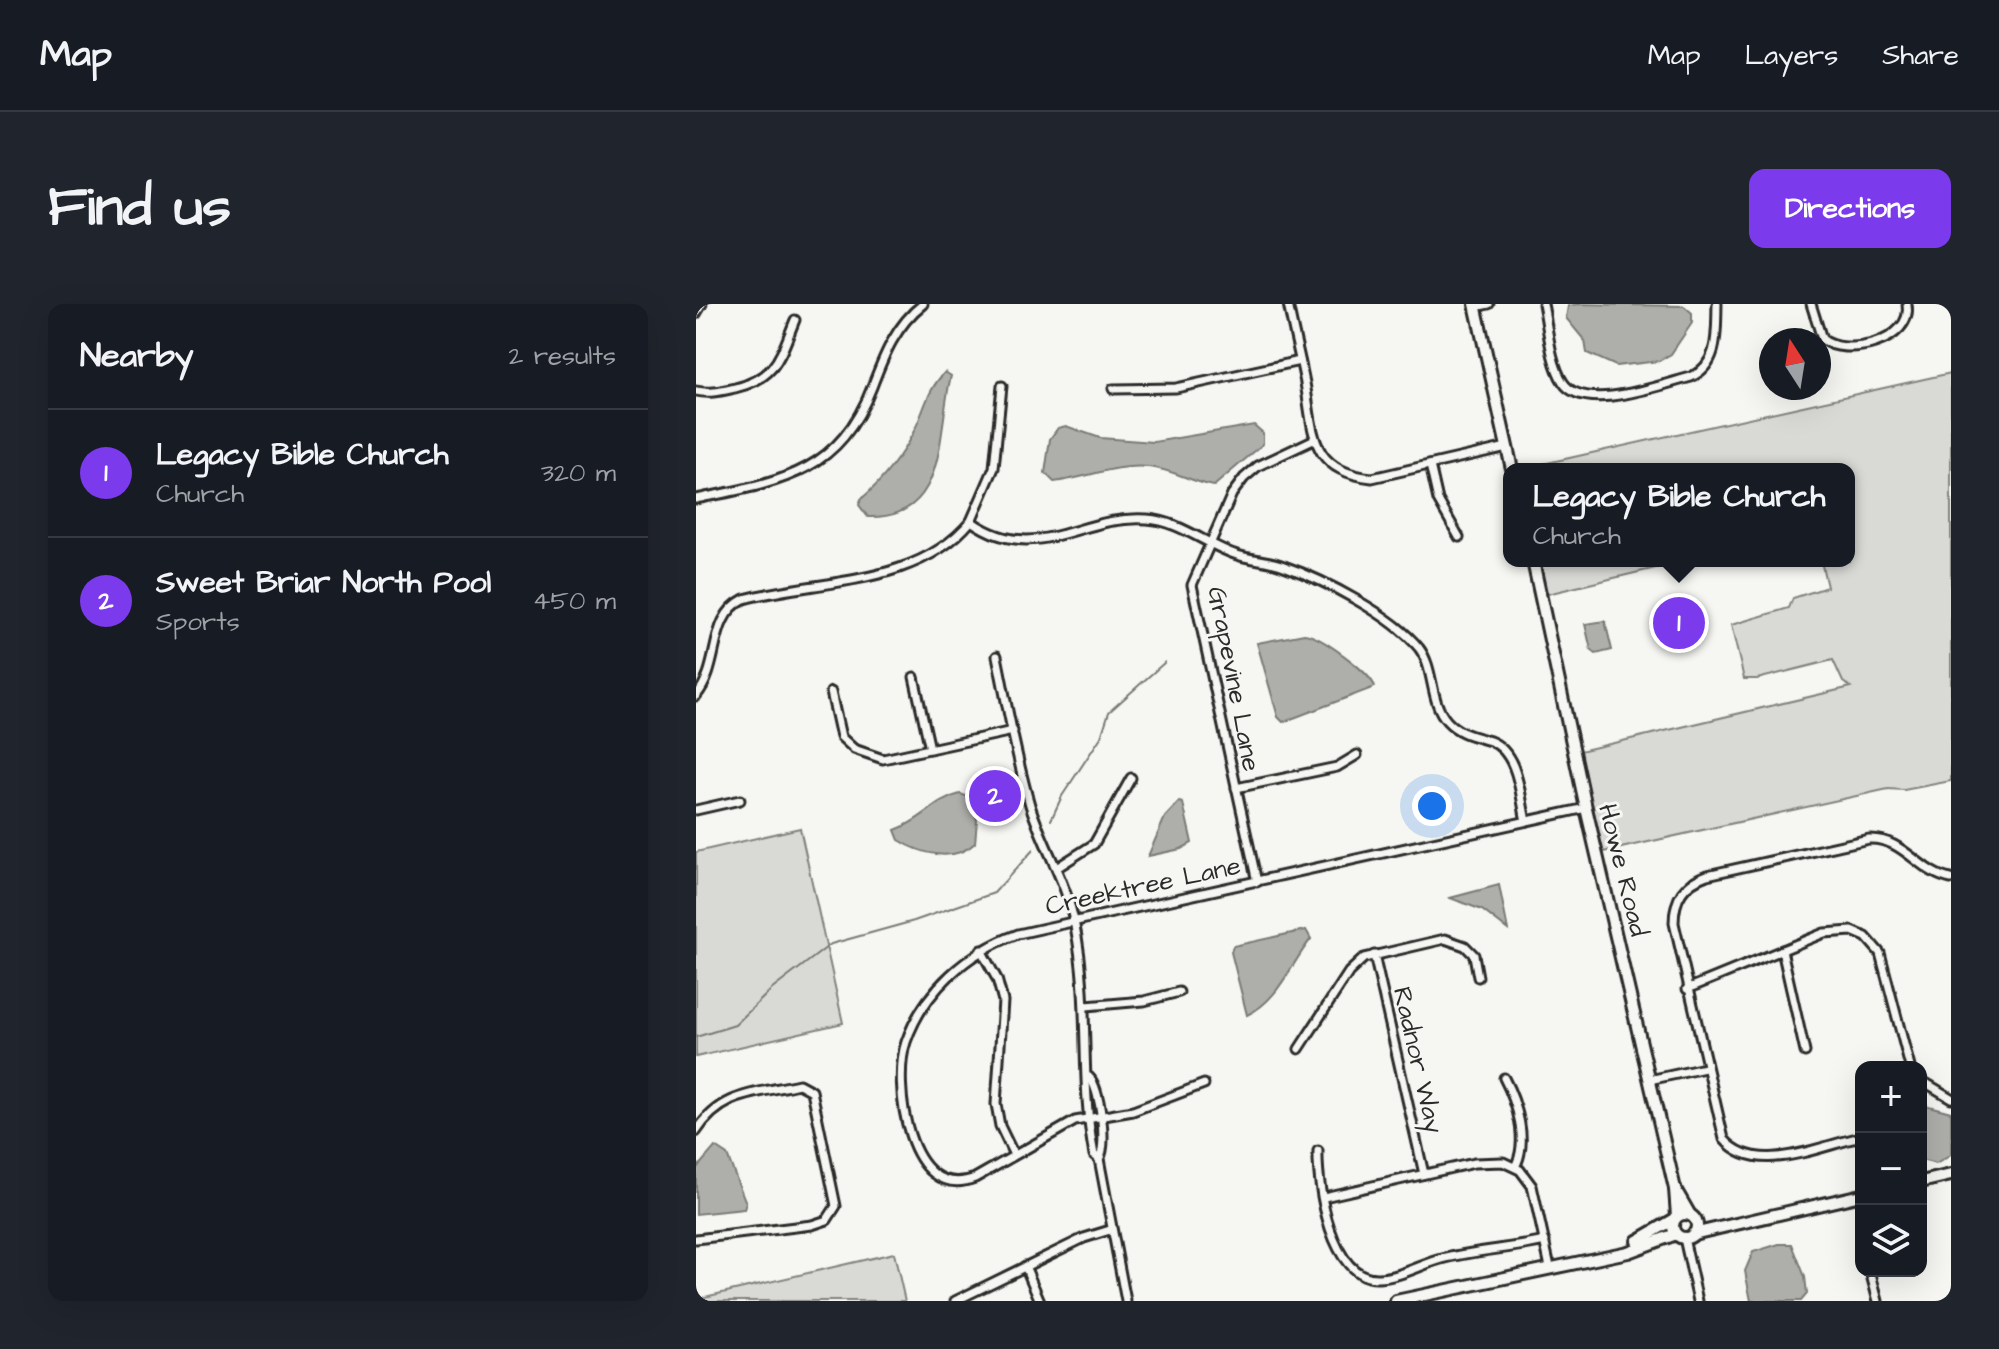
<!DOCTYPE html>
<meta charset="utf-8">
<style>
:root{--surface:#171b24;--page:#20242c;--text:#f1f3f6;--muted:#9ea1a6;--line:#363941;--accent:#7c3aed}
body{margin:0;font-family:"Architects Daughter",sans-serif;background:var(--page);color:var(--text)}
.controls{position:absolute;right:24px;bottom:24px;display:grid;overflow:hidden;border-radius:16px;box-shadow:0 8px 32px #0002}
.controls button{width:72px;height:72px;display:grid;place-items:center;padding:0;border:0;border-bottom:2px solid var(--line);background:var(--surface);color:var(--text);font:40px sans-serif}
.compass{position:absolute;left:1063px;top:24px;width:72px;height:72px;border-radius:50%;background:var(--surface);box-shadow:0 8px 32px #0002;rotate:348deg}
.you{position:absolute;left:736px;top:502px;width:28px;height:28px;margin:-20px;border:6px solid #fff;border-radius:50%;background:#1a73e8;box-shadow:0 0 0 12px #1a73e833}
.badge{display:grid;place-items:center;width:52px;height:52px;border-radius:50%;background:var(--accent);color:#fff;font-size:26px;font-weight:700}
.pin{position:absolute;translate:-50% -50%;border:4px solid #fff;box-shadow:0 2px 8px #0006}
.popup{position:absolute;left:807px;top:159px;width:352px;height:104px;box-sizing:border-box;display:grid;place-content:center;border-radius:16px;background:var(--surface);filter:drop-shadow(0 2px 6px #0005);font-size:26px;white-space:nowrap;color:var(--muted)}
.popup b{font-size:30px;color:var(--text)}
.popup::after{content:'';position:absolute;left:50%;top:100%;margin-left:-16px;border:16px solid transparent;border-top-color:var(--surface)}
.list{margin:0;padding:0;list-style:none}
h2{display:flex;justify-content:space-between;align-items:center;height:104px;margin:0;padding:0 32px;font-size:34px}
h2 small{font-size:26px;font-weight:400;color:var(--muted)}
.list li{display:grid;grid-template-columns:52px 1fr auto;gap:24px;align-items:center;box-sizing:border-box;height:128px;padding:0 32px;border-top:2px solid var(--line)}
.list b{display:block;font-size:30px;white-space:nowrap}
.list p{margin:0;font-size:26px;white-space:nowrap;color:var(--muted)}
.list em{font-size:26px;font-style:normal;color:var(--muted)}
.icon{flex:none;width:44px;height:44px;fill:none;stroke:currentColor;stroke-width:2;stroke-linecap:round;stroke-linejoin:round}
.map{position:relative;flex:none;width:1255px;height:997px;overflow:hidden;border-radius:16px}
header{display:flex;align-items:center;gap:48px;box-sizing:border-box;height:112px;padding:0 40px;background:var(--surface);border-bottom:2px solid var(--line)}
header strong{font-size:38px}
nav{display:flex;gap:44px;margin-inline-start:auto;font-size:28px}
.intro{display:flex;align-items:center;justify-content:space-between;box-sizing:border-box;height:192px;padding:0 48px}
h1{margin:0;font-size:56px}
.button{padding:20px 36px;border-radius:16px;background:var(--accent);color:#fff;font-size:28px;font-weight:700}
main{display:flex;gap:48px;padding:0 48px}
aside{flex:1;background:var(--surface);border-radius:16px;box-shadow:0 8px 32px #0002}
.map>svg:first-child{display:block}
.green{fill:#d9d9d5;stroke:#828280;stroke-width:2}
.water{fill:#aeaeab;stroke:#7a7a78;stroke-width:2}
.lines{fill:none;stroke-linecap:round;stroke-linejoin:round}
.stream{stroke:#7a7a78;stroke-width:2}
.street-casing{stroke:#2b2b2b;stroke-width:13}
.secondary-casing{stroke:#2b2b2b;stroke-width:16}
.street{stroke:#f6f6f2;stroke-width:7}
.secondary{stroke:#f6f6f2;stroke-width:10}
.labels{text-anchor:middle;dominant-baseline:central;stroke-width:6;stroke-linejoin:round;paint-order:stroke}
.street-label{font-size:26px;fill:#2b2b2b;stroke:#f6f6f2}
</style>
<header>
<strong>Map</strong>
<nav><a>Map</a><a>Layers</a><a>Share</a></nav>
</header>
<div class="intro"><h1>Find us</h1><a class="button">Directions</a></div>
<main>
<aside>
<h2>Nearby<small>2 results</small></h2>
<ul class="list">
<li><span class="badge">1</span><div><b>Legacy Bible Church</b><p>Church</p></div><em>320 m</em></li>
<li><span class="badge">2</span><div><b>Sweet Briar North Pool</b><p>Sports</p></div><em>450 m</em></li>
</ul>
</aside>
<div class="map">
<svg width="1255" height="997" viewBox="0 0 1255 997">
<rect width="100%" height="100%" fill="#f6f6f2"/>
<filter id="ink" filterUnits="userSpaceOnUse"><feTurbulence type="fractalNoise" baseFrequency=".0125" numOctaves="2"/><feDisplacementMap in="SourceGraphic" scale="16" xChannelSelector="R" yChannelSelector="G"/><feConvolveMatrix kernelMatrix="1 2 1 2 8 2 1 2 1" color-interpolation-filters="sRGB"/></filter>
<g filter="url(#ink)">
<!-- green -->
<g class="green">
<polygon points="1255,69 1255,477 1208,486 1192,485 907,548 884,447 1155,383 1147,378 1137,356 1061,375 1048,375 1035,321 1093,304 1097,294 1131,283 1125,257 1153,257 1153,165 824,165"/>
<polygon points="840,257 989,257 847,291"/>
<polygon points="104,524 147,719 0,753 0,548"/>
<polygon points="198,949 209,997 0,997 0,995"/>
</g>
<!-- water -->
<g class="water">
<polygon points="881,0 988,2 996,9 996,19 975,50 963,57 920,62 891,49 889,37 870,14 872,2"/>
<path d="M249 68 255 72C241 124 254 216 172 213L163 201 165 195C186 178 206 151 218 127 229 105 231 86 249 68Z"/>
<path d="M558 121 567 129V140L518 182C495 178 476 165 452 163 420 160 390 174 358 178L349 169 354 135 362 124 370 122 404 134 458 138Z"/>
<polygon points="909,317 916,346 900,350 895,346 889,320"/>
<path d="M608 330C624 331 675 369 679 383L587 418 582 413 561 339Z"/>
<polygon points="310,479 315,505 290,511 283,485"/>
<path d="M264 490 273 493 281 516 279 539C258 559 225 550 203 536L199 526C226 517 237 497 264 490Z"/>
<polygon points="483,498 487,499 496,539 485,545 452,552 469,513"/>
<polygon points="803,581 812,626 786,606 754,594"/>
<path d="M610 626 615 635C594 661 583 696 551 711L535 648 537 642Z"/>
<polygon points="1229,801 1255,808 1255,851 1240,860 1225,856 1225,804"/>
<polygon points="19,843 31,851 50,899 48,905 0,910 0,865"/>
<polygon points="1083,940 1096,940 1109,973 1111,990 1105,997 1055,997 1049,967 1057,948"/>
</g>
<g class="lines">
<!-- stream -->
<g class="stream">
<polyline points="355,516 366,492 405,433 413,408 469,358"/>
<polyline points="0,733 39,721 75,686 135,640 218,617 298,589 337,546"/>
</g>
<!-- street casing -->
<g class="street-casing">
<g id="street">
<path d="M592 0C597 26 604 53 609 79 618 129 613 167 676 174L811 143"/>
<path d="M847 0C852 23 854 58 867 78 887 110 964 81 995 73 1024 60 1020 27 1021 0"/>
<path d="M1115 0 1126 35C1148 54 1218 38 1211 0"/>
<polyline points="779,3 793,0"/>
<polyline points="0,10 6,0"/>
<polyline points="417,85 480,84 604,57"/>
<path d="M0 87C14 90 25 87 39 84 81 74 84 52 99 16"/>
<polyline points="734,161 742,196 763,233"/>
<path d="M0 195C83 178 142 171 176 83 188 51 200 21 227 0"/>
<polyline points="275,217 298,164 306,82"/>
<path d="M301 352C311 401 320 453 334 501 347 542 371 579 379 622 395 702 383 775 398 851L403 855"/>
<polyline points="218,373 234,445"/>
<polyline points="135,388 145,433 158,445 187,455 317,427"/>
<path d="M0 392C26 361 11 314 48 295 123 275 221 283 275 217 340 263 384 210 451 215 484 217 510 241 541 251 556 256 573 256 588 262 628 276 696 311 723 344 739 365 733 397 751 417 763 430 778 432 794 437 823 448 824 492 830 517"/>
<polyline points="540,484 641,463 661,451"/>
<polyline points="0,506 44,496"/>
<polyline points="362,563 398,540 435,474"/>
<polyline points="561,578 496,281 536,190 548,174 562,162 617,136"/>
<polyline points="285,646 301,675 307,697 300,800 304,822 318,851"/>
<polyline points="1086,646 1109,748"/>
<polyline points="678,651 728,870"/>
<polyline points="991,685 1128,629 1156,627 1170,633 1184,649 1214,763"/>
<polyline points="390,702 448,697 483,688"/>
<polyline points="603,745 653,668 668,654 749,635 769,642 778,651 782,673"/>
<path d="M393 773C404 783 412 842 403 855L430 997"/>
<path d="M808 774C821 799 833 837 819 863"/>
<polyline points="953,776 1009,764"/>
<polyline points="1225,776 1255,794"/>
<path d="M508 780 437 807 379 817 279 874C212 900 196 779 210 738 228 686 272 648 322 630L890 504"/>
<path d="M0 828C26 788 59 790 103 780L116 787 140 902 131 916 116 921 0 935"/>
<path d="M1165 833C1123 842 1060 873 1028 835L978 619C978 594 988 579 1011 571L1173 535C1208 534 1223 569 1255 575"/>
<path d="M622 847C621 882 635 976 682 974 703 974 726 960 746 955 780 946 815 945 849 937"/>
<polyline points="628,893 778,859 807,858 824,866 836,882 854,963"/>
<polyline points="988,934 1002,997"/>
<polyline points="329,962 344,997"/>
<polyline points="1174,967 1182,997"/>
<polyline points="259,997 388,934 414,926"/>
</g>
</g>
<!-- secondary casing -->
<g class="secondary-casing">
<g id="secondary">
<polyline points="779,0 816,165"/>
<polyline points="837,257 890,504 979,885 981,912"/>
<polyline points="1225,878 1255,871"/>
<polyline points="979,885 994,911"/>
<circle cx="989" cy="922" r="12"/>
<polyline points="997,930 1165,891"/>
<polyline points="941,937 979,915"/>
<polyline points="700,997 932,948 980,930"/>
</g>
</g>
<!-- street -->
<use href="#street" class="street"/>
<!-- secondary -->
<use href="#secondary" class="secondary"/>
</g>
</g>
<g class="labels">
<!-- street labels -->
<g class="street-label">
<text transform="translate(538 375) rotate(79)">Grapevine Lane</text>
<text transform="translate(927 566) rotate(76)">Howe Road</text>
<text transform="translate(447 582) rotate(-12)">Creektree Lane</text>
<text transform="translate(722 756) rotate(77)">Radnor Way</text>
</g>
</g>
</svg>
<div class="controls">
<button>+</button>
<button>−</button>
<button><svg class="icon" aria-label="layers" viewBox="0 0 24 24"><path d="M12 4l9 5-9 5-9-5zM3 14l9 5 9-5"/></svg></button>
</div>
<svg class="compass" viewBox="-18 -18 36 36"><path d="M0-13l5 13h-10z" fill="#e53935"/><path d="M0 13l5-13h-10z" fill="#9ea1a6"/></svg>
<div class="you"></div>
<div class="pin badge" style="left:983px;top:319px">1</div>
<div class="popup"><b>Legacy Bible Church</b>Church</div>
<div class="pin badge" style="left:299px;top:492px">2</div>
</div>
</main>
